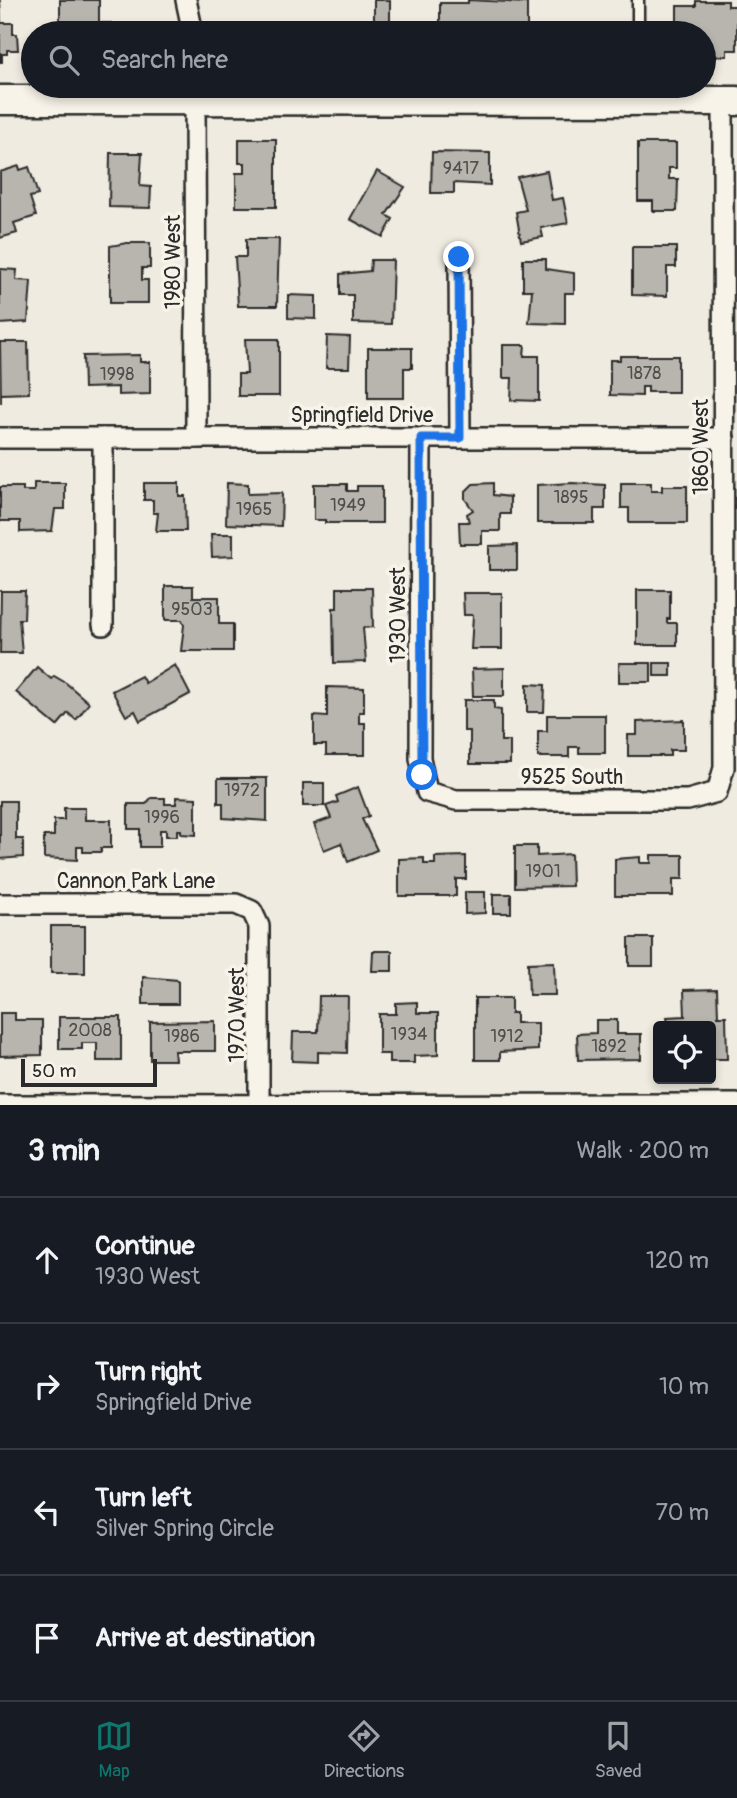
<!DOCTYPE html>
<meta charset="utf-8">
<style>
:root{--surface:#171b24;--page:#242831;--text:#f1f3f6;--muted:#9ea1a6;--line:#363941;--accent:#0f766e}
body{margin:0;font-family:Pangolin,sans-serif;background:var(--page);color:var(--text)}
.controls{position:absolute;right:21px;bottom:21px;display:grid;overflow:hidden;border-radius:7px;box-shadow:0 4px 10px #0003}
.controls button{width:63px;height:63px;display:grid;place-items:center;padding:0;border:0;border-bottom:2px solid var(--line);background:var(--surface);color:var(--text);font:35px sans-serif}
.scale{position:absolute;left:21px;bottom:18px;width:136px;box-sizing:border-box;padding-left:7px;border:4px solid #2b2b2b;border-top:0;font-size:19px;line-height:24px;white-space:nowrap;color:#2b2b2b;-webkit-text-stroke:5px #f7f3e8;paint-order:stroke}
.stop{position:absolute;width:21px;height:21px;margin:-16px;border:5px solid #1a73e8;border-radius:50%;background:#fff}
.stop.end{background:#1a73e8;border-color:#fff;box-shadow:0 2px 7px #0008}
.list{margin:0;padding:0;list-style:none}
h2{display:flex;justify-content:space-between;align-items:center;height:91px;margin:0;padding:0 28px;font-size:30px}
h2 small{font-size:23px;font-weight:400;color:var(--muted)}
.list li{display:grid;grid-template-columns:46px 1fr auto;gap:21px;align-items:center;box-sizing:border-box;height:126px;padding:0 28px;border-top:2px solid var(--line)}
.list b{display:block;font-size:26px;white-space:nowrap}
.list p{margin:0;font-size:23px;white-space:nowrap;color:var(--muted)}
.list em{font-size:23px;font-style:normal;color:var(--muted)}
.icon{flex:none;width:38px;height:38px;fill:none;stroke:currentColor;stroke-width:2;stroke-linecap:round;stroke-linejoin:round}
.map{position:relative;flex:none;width:737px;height:1105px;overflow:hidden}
.search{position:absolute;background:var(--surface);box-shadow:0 4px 10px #0003;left:21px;right:21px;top:21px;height:77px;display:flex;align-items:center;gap:18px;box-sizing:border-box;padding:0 24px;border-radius:38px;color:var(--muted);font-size:26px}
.sheet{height:595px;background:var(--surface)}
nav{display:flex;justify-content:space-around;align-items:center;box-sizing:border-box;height:98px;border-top:2px solid var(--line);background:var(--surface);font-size:19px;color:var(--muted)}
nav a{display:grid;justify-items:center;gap:4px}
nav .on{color:var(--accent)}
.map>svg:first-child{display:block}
.building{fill:#b8b5ae;stroke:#2b2b2b;stroke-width:2}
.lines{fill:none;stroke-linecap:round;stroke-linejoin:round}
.lane-casing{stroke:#2b2b2b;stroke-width:15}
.street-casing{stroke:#2b2b2b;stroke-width:24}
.secondary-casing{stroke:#2b2b2b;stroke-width:33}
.lane{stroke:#f7f3e8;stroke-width:10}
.street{stroke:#f7f3e8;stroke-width:19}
.secondary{stroke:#f7f3e8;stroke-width:28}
.route{stroke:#1a73e8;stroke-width:9}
.labels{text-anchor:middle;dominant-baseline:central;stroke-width:7;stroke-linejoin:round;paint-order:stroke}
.number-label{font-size:18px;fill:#4e4e4c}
.street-label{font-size:21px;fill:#2b2b2b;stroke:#f7f3e8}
</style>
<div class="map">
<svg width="737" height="1105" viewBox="0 0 737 1105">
<rect width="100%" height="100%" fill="#efebe0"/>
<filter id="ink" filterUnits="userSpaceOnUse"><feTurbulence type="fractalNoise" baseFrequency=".0143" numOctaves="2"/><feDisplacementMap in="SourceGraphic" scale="14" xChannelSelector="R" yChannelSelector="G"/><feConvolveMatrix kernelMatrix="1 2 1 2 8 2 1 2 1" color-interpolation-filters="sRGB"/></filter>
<g filter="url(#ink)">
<!-- building -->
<g class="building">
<polygon points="0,0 1,23 13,23 13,34 17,34 18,50 7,50 7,54 2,54 2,62 0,62"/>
<polygon points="60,0 99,0 99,23 111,23 111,33 44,33 44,23 60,23"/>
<rect x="374" y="0" width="16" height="33"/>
<polygon points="468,0 527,3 527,33 440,33 440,3 468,3"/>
<polygon points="696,1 728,1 728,6 737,6 737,50 727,50 727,56 704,56 704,33 677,33 677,6 696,6"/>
<polygon points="239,139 276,139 276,207 236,207 236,173 245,173 245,163 239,163"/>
<polygon points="638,143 676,143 676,168 669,168 669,179 678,179 677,211 653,211 653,201 638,201"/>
<polygon points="432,152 490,153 490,185 454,183 454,193 431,193"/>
<polygon points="110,153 142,153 140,186 151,187 150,208 109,207"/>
<polygon points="19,166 20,170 29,167 38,195 30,197 36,216 14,223 17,233 0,238 0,172"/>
<polygon points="377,171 405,187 386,215 393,219 383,237 350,219"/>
<polygon points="547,171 552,200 563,198 568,223 541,228 543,237 521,241 516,212 526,210 517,177"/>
<polygon points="246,239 279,239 277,306 238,306 235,257 246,257"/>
<polygon points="127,243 150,243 150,268 142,268 142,280 148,280 148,303 110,303 110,246"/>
<polygon points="632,247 676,247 676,267 667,267 667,296 632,295"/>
<polygon points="523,259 546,259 546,269 574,273 574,293 565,293 565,324 529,323 532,290 523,290"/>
<polygon points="371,260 393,260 391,324 353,323 353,295 340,295 340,274 370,271"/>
<polygon points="0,269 17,270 16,280 31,281 28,322 0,324"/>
<polygon points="288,295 316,296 316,319 288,318"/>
<polygon points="327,336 350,337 349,368 326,368"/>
<polygon points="245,339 279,339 279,396 238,396 238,374 247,374"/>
<polygon points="0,342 28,342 29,393 1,394 1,403"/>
<polygon points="503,345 525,345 524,356 539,356 539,401 511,400 512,378 503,378"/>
<polygon points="368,348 412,348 412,368 404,368 404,398 368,398"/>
<polygon points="140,355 140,362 150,362 150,394 118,395 118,387 84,388 83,356"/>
<polygon points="620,356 678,356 678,392 648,392 648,387 642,387 642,396 610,395 610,360 620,360"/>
<polygon points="34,483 65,483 65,509 55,509 52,531 20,532 20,521 0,521 0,487 23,487 23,491 34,491"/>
<polygon points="144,483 179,483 179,496 185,496 186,531 156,531 158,513 153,513 153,500 144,500"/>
<polygon points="227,483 248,484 248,494 282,493 281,526 226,524"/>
<polygon points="493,483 493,495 510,497 510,514 500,514 500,531 482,531 482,544 460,544 459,522 469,522 467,514 473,510 465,499 465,492 473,484"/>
<polygon points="572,483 605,485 605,509 594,509 594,523 537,523 537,485"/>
<polygon points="621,483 651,483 651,491 662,491 662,486 687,486 687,523 629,523 629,508 621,508"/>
<polygon points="314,484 347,484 347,491 357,491 357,486 382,486 382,523 325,523 325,520 314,520"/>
<polygon points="211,534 233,534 233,556 212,557"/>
<polygon points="517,545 517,570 489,570 489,546"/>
<polygon points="165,586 193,586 193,597 219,597 219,624 233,624 233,651 181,651 184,625 182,620 165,620"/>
<polygon points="337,588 372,588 373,627 363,628 366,662 334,663 333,608 337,608"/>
<polygon points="637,590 670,590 670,619 667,619 667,623 677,623 677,645 637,645"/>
<polygon points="1,591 25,591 24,619 19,619 22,653 0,653"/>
<polygon points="463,593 502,593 502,649 471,649 473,615 464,615"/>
<rect x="619" y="663" width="32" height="19"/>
<rect x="654" y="663" width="17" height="13"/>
<polygon points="175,665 190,694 140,721 135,711 126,716 112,691 141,676 145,683"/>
<polygon points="37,667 51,679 54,676 66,683 89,703 76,720 68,713 57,726 16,692"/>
<polygon points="504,668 504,696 473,696 472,669"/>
<polygon points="527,684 545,685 544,712 527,712"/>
<polygon points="327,687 364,688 364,712 359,712 359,723 365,723 365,755 326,755 326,745 314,745 314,716 327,717"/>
<polygon points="464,700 494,700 494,709 501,710 501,741 510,741 510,764 470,764 470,731 464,731"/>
<polygon points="547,715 605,715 605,753 579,753 579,747 569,747 569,757 538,757 538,731 547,731"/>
<polygon points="684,720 684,750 670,750 670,756 628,756 628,735 637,735 637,722"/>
<polygon points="218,778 267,778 267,821 223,818 223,803 218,803"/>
<rect x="303" y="783" width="21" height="23"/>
<polygon points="358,787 369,816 362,819 377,850 348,862 341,843 324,850 314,824 331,818 326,806 338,802 336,796"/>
<polygon points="176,797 196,798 196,835 181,834 181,830 177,830 177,836 166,836 166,830 160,830 160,847 140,847 140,829 128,829 128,804 146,804 151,798 165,798 165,804 176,804"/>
<polygon points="0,801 16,801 16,839 23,839 23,857 0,859"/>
<polygon points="64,808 85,808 85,820 111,820 111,848 101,848 101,852 83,852 83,847 77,847 77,860 44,858 44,836 54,836 54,820 64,820"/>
<polygon points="515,846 537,846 537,856 571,854 572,886 515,887"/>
<polygon points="651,855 683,855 683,879 673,879 673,896 615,896 615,859 640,857 640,863 651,863"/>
<polygon points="466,856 466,879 456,879 456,896 399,896 399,859 424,858 424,864 435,864 435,857"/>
<polygon points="465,892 485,892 485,913 465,914"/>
<rect x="493" y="894" width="18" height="19"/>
<rect x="51" y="926" width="34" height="47"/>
<rect x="629" y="938" width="24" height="28"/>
<polygon points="373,951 392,951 392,971 372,971"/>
<polygon points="554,962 555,995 529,995 528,963"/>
<polygon points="143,977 178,980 178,1004 143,1004"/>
<polygon points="717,989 718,1016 726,1016 727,1059 711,1059 711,1026 668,1026 667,1017 685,1016 684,990"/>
<polygon points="319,996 348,996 347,1053 318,1052 318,1062 292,1061 293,1032 318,1032"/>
<polygon points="475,998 511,998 511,1013 516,1013 516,1023 538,1023 538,1050 500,1052 500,1060 475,1060"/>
<polygon points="417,1002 417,1013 438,1013 438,1055 414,1056 414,1063 389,1063 389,1054 379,1054 379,1014 396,1014 396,1003"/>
<polygon points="0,1013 15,1013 15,1020 42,1020 42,1055 0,1056"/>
<polygon points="59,1017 121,1017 121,1061 97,1061 97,1043 82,1043 82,1049 59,1049"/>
<polygon points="596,1020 617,1020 617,1034 641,1034 641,1059 578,1060 577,1034 596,1033"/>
<polygon points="215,1021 215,1051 174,1051 175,1060 150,1060 150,1022"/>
</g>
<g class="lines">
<!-- lane casing -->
<g class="lane-casing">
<polyline id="lane" points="638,33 638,0"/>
</g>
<!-- street casing -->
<g class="street-casing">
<g id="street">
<polyline points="186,0 193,33"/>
<polyline points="195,86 196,438"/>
<polyline points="459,257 460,438"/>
<polyline points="0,438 724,438"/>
<polyline points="103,438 103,625"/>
<polyline points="421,438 420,758 427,792 456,800 688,800 717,792 724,768 723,101"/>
<polyline points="0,904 236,904 252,911 259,926 259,1104"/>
<polyline points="0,1105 737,1104"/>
</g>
</g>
<!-- secondary casing -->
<g class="secondary-casing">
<polyline id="secondary" points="0,100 737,101"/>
</g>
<!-- lane -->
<use href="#lane" class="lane"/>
<!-- street -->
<use href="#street" class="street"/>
<!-- secondary -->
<use href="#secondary" class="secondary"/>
</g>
</g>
<g class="lines" filter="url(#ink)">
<!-- route -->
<polyline class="route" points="422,775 421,438 460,438 459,257"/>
</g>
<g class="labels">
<!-- number labels -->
<g class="number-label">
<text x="461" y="168">9417</text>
<text x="644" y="373">1878</text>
<text x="117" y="374">1998</text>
<text x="571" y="497">1895</text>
<text x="348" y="505">1949</text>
<text x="254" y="509">1965</text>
<text x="192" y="609">9503</text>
<text x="242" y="790">1972</text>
<text x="162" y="817">1996</text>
<text x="543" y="871">1901</text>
<text x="90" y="1030">2008</text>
<text x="409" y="1034">1934</text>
<text x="182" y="1036">1986</text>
<text x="507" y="1036">1912</text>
<text x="609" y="1046">1892</text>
</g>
<!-- street labels -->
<g class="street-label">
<text transform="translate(173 262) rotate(-90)">1980 West</text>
<text x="362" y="415">Springfield Drive</text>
<text transform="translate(701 447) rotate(-90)">1860 West</text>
<text transform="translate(398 615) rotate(-90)">1930 West</text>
<text x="572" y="777">9525 South</text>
<text x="136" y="881">Cannon Park Lane</text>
<text transform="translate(237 1015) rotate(-90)">1970 West</text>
</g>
</g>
</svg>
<div class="controls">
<button><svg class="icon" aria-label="locate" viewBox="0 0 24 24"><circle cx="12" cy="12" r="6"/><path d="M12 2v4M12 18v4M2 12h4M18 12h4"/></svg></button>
</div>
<div class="scale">50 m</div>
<div class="stop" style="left:422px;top:775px"></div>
<div class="stop end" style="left:459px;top:257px"></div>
<div class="search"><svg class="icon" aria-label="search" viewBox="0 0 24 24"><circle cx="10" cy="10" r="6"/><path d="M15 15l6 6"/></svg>Search here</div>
</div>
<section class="sheet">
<h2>3 min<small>Walk · 200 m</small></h2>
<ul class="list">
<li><svg class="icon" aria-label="ahead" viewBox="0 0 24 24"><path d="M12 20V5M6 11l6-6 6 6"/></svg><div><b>Continue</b><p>1930 West</p></div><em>120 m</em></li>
<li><svg class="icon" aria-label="right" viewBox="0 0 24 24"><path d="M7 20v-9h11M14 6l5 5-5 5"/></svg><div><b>Turn right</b><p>Springfield Drive</p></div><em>10 m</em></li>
<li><svg class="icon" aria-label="left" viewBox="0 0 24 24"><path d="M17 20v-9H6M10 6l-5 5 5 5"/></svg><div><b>Turn left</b><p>Silver Spring Circle</p></div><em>70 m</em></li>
<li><svg class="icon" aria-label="arrive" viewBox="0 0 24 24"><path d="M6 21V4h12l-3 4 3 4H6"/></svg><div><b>Arrive at destination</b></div></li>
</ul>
</section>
<nav>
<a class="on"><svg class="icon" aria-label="map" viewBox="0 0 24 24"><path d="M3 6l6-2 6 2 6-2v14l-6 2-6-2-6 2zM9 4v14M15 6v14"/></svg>Map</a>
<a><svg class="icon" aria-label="directions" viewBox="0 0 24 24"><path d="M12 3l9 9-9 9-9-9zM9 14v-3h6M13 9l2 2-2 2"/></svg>Directions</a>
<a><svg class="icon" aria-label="saved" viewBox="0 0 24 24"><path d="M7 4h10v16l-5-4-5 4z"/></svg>Saved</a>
</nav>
